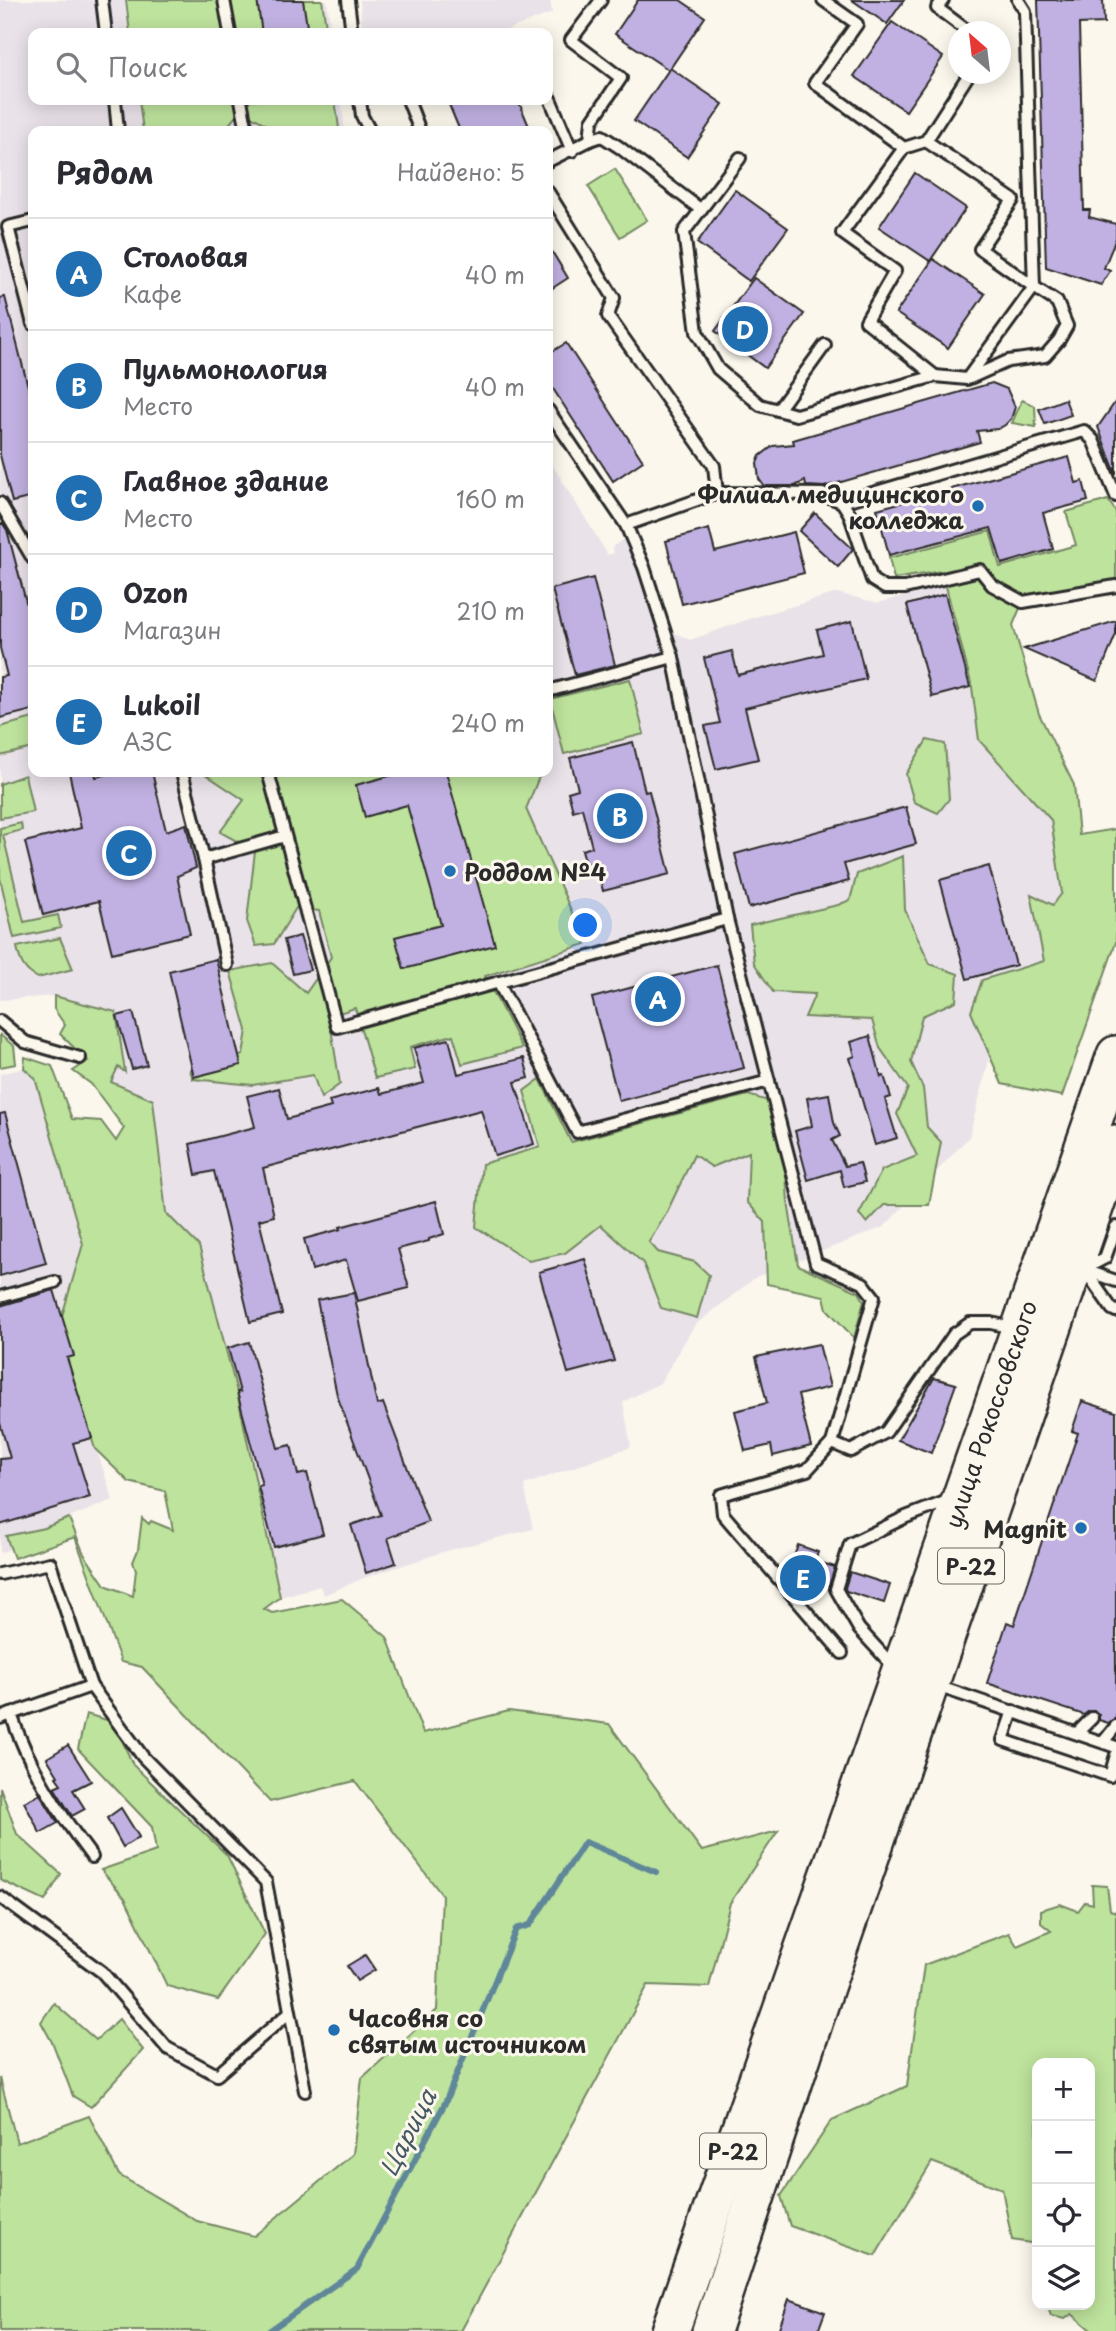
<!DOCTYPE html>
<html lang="ru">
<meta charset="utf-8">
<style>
:root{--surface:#fff;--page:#f7f7f7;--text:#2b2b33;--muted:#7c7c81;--line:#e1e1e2;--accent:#1f6fb2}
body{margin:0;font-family:"Playpen Sans",sans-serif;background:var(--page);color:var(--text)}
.controls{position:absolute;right:21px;bottom:21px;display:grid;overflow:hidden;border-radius:14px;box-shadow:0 4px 18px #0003}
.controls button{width:63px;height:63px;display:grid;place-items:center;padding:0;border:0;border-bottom:2px solid var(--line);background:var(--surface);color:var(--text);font:35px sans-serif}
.compass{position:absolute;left:948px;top:21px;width:63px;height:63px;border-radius:50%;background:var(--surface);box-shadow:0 4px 18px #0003;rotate:332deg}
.you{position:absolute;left:586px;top:926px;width:24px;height:24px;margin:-18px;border:5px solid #fff;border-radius:50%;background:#1a73e8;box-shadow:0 0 0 10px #1a73e833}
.badge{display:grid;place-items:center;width:46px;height:46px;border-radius:50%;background:var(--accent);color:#fff;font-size:23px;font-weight:700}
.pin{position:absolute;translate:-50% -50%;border:4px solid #fff;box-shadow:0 2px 7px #0006}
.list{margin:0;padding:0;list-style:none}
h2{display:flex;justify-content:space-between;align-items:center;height:91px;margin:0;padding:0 28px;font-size:30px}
h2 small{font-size:23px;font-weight:400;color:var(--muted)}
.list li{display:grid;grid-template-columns:46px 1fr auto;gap:21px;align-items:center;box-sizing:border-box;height:112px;padding:0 28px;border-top:2px solid var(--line)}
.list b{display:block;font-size:26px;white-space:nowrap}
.list p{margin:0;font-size:23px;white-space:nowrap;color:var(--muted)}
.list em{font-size:23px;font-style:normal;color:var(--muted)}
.icon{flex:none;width:38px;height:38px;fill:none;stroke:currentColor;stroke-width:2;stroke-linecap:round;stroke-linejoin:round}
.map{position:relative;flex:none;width:1116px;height:2331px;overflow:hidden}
.search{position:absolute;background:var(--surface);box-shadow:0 4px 18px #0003;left:28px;top:28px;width:525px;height:77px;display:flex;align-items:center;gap:18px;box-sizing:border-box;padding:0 24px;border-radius:14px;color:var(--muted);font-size:26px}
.panel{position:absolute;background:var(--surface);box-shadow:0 4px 18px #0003;left:28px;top:126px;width:525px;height:651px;border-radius:14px}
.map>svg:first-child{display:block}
.built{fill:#eae2e9}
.green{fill:#bee39d;stroke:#748764;stroke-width:2}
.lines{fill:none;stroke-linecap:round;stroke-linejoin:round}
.stream{stroke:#5f8799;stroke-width:6}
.building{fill:#c1b1e2;stroke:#2b2b2b;stroke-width:2}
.service-casing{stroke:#2b2b2b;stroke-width:16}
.trunk-casing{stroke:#2b2b2b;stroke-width:42}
.service{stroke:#fbf7ec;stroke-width:10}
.trunk{stroke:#fbf7ec;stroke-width:37}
.poi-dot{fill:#1f6fb2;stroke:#fbf7ec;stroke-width:2.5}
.labels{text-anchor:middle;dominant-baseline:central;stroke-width:6;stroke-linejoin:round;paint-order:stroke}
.shield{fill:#fbf7ec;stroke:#696865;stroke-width:2}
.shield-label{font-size:21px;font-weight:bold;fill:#2b2b2b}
.poi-label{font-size:23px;font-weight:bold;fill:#2b2b2b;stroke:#fbf7ec;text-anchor:end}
.street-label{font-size:23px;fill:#2b2b2b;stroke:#fbf7ec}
.water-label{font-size:24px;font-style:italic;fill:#455962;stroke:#fbf7ec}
</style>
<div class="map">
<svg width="1116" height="2331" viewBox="0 0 1116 2331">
<rect width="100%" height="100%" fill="#fbf7ec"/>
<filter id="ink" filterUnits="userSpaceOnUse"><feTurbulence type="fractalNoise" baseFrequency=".0143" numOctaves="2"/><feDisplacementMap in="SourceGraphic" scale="14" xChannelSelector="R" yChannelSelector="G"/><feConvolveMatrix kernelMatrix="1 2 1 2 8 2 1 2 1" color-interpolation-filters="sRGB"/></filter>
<g filter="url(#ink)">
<!-- built -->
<g class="built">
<polygon points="0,0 327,0 331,33 33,33 33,100 341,100 345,131 33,131 33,772 548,772 548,458 608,555 614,553 612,547 634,532 651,568 673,632 690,640 755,617 837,593 878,603 980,574 1064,811 1104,897 1045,963 996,1033 969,1137 884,1227 756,1277 694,1326 660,1383 623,1402 631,1447 524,1485 533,1529 446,1551 364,1578 324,1595 320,1586 280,1597 237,1392 199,1246 166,1214 153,1100 111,1082 118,1067 124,1071 116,1012 54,996 0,1000"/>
<polygon points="360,0 550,0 552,13 499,33 362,33"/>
<polygon points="24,1068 35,1078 83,1244 62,1316 67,1358 113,1500 44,1528 6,1536 10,1549 0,1553 0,1074"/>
</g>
<!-- green -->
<g class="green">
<polygon points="126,0 322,0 327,33 130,33"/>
<polygon points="139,100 335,100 339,128 331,131 278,131 251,116 236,116 226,128 208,131 143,131"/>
<polygon points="615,169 647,220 620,237 588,186"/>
<polygon points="1022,400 1035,406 1036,427 1012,423"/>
<polygon points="1108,500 1116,512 1116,580 1025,596 1013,625 1039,714 1074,785 1079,835 1116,829 1116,942 1062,1096 1002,1084 971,1012 982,980 1044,961 1031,894 1053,905 1062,893 1051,820 979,740 972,687 942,571 894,579 889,558 990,531 1000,567 1076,545 1066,512"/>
<polygon points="630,679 644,734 564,754 550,699"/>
<polygon points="33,718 33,748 0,756 0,727"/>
<polygon points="927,740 945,744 949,799 938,813 914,802 906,774"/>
<polygon points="202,772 541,772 526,809 586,944 485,976 522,1048 462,1064 453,1035 410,1047 415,1069 375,1078 355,1008 329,1016 340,1084 321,1098 313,1075 253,1085 193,1079 190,1070 243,1055 247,1030 230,971 272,963 306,993 331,957 319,911 296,908 274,944 256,946 247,921 255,851 220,832 244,800"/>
<polygon points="25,775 33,812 0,818 0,784"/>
<polygon points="21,823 22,830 3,835 24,922 58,915 61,928 14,938 0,878 0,828"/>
<polygon points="903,856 905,910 930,964 958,974 956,1001 922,1016 911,1062 923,1088 927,1127 941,1142 929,1205 884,1205 867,1223 859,1214 882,1170 917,1156 897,1114 908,1088 880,1048 872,1020 805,1017 815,994 773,992 754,963 750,925 838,905 850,900 857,874"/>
<path d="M60 938 73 969 38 978C24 971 20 962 17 947Z"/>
<polygon points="54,996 116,1012 125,1072 118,1067 111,1082 153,1100 166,1213 199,1246 237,1392 280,1597 264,1609 272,1613 342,1599 387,1637 423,1733 509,1711 609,1724 702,1851 778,1831 730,1903 709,1987 648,1985 461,2331 0,2331 0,2078 17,2143 89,2116 119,2175 197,2221 254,2236 353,2154 362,2078 437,2010 442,1895 355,1781 270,1802 142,1667 121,1662 75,1537 14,1558 6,1536 44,1528 69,1518 84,1554 105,1585 133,1596 136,1570 133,1562 138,1550 142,1518 149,1524 151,1521 173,1530 165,1491 129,1482 95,1449 67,1358 62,1316 83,1244 35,1078 24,1068 25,1057 52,1066 72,1119 101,1121 116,1141 124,1128 91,1084 73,1071 88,1061 60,1034 65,1025 54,1009"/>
<polygon points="0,1035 14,1046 16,1064 0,1067"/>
<polygon points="540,1079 571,1142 748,1095 781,1105 788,1202 798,1265 859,1292 864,1301 854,1338 827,1309 824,1296 767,1284 765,1222 747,1202 749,1152 712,1167 694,1155 666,1214 649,1242 658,1252 695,1262 709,1275 697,1318 661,1308 643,1263 601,1225 565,1253 529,1261 476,1227 482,1164 540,1147 524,1091"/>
<polygon points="86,1714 114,1722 133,1765 227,1855 265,1934 218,2000 167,1986 125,1898 101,1870 156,1851 152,1827 78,1749"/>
<polygon points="0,1787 17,1834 61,1874 45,1901 0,1880"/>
<polygon points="1092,1885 1107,1886 1110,1910 1116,1912 1116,2331 1092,2331 1072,2314 1065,2319 1051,2316 1047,2305 1090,2305 1090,2063 1037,2063 1037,2244 1012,2240 1002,2189 932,2162 875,2256 790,2226 781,2196 832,2120 907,2086 924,1965 1009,1933 1017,1946 1051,1931 1041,1923 1041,1910 1060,1904 1078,1911 1085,1902 1093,1904"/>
<polygon points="54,2003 96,2040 119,2019 143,2050 91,2107 73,2096 53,2044 41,2022"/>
</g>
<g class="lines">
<!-- stream -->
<polyline class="stream" points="269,2331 357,2269 445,2103 516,1929 530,1925 585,1842 656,1872"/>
</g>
<!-- building -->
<g class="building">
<polygon points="257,0 303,0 308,33 262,33"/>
<polygon points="638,0 680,0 705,17 669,70 615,34"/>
<polygon points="852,0 904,0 887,24"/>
<polygon points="1038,0 1103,0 1104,23 1079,24 1084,210 1090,210 1089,217 1116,224 1116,238 1104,268 1110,271 1101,285 1046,267"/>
<polygon points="892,22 943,57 906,111 854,76"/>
<polygon points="670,68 723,104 687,157 634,121"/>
<polygon points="447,100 518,100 531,131 460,131"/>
<polygon points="915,173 966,208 930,261 879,227"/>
<polygon points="735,190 788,228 749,281 697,243"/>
<polygon points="548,245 568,278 548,291"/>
<polygon points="933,259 985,294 948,348 896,313"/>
<polygon points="754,278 804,314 765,368 715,331"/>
<polygon points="5,297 33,406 33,497 12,502 0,455 0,298"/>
<polygon points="566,343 643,461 613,481 548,381 548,354"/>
<polygon points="992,383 1007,389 1015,407 1011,419 1005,425 998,429 977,431 980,442 824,487 806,486 805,481 795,486 764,486 759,479 757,463 760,456 773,446 794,444 793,440"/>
<polygon points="1065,399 1071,415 1045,424 1039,409"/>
<polygon points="1116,401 1116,474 1098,427"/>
<polygon points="1069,457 1076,483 1083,481 1088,501 1043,513 1053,549 1002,564 991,528 889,555 877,509"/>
<polygon points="815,513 853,549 838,567 799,531"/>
<polygon points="0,524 3,524 7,530 33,628 33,710 0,718 0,677 7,676 0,648"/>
<polygon points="709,529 715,552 794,532 804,573 682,604 666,541"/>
<polygon points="593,578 615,665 575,675 552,589"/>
<polygon points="945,594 970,687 932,697 907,605"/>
<polygon points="852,621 866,679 745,708 758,759 716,769 705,726 720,723 704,658 732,651 738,675 823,654 817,630"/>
<polygon points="1116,621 1116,634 1097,681 1024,649"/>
<polygon points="633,742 645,792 649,791 670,874 603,891 596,862 586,864 582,850 592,847 582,808 573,811 568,792 578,789 570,758"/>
<polygon points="69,772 95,772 96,777 117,772 152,772 166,831 186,824 196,868 177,876 190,934 112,953 99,901 43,915 25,842 81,828"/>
<polygon points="404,772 446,772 495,945 404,969 395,937 441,925 407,805 365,817 356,785"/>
<polygon points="906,807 916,844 844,864 849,881 749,908 735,854"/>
<polygon points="989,866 1016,965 967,979 940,880"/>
<polygon points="300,936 310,970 293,974 284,940"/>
<polygon points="216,959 241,1065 194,1077 169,971"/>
<polygon points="717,965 744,1068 619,1101 592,998"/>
<polygon points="133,1012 147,1065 132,1069 117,1016"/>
<polygon points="870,1036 881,1077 884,1076 891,1097 885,1099 897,1138 875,1145 850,1058 855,1056 851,1042"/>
<polygon points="449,1039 458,1074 524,1058 529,1078 515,1082 534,1144 495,1156 481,1110 263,1168 274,1216 259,1220 282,1314 250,1322 214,1171 196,1175 190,1144 255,1127 247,1096 279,1088 287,1119 331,1107 329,1101 379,1088 381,1094 424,1083 414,1048"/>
<polygon points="829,1094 834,1123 840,1136 832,1140 845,1166 860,1163 865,1182 844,1187 840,1170 808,1180 795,1131 812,1126 807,1098"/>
<polygon points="5,1113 46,1263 0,1276 0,1114"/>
<polygon points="436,1201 444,1234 429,1239 429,1241 398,1249 409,1288 358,1301 346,1260 312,1270 304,1239 341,1229 340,1227"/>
<polygon points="585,1259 614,1361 568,1373 539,1272"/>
<polygon points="54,1290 74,1356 67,1358 92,1438 73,1443 90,1497 0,1525 0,1459 10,1458 0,1423 0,1306"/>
<polygon points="354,1293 377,1405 383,1403 428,1522 388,1538 396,1563 366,1573 351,1525 381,1515 337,1395 317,1300"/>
<polygon points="249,1342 278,1448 291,1445 298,1475 307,1473 323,1534 274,1547 258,1486 262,1485 237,1392 240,1392 228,1348"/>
<polygon points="819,1344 830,1387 798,1395 811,1446 773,1456 771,1445 745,1451 735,1411 767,1403 756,1357"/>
<polygon points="934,1378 956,1384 931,1453 898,1440"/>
<polygon points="1082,1401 1116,1412 1116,1718 1108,1723 1099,1720 1099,1715 1095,1711 1089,1711 1084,1715 987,1683 1007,1622 1014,1625 1078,1433 1072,1431"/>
<polygon points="798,1545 818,1552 815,1561 835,1567 829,1586 809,1580 807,1585 787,1577"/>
<polygon points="850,1572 890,1585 884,1603 846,1591 845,1588"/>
<polygon points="68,1745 91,1781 73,1790 85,1809 72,1816 54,1787 61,1784 56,1777 58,1776 47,1758"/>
<polygon points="40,1794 58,1823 40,1833 24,1802"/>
<polygon points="121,1808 139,1837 123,1847 107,1818"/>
<polygon points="365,1955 375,1970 357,1981 347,1966"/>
<polygon points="789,2299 825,2312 818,2331 778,2331"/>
</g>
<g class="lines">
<!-- service casing -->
<g class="service-casing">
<g id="service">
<polyline points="102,0 106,33"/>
<polyline points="224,0 230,33"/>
<polyline points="348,0 352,33"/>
<polyline points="823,0 857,24 815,83 904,148 926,141 969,74"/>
<polyline points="943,0 937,8 969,32"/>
<polyline points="548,94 572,151"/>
<polyline points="115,100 118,131"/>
<polyline points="241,100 247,131"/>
<polyline points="360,100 362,116 370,131"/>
<polyline points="408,100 420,131"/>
<polyline points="590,140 592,121 621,78 571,40 601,0"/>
<polyline points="904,148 842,233 895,271 866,321 935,376"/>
<polyline points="740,158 684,232 697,332 718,369 760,405 796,415 935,376 967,379 1034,287 980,249 1013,200 926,141"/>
<polyline points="548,161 590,140 602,136 619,147 700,209"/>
<polyline points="548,192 614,298 608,316 714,466 717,493"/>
<polyline points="33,221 8,227 33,324"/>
<polyline points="970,378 1008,361 1045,356 1059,340 1067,326 1057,302 1034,287 1025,11 1018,0"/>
<polyline points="548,410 626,525 644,567 673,657 727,919 816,1263 863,1283 874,1297 832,1443 807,1470 721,1495 723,1514 842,1653"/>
<polyline points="778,410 825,345"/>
<polyline points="842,502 1084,431 1093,440 1116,496"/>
<polyline points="0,503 33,559"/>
<polyline points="626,525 717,493 822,494 842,502 849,513 872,580 885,588 905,588 980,570 992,585 1023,602 1116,586"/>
<polyline points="548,691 673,657"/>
<polyline points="182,772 204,859 227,965"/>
<polyline points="268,772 337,1027 727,919"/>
<polyline points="204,859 285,836"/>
<polyline points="498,982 577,1132 769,1081"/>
<polyline points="0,1021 25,1042 80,1058"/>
<polyline points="1116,1227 1105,1258 1084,1269 1112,1309 1116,1311"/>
<polyline points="1082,1269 1116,1281"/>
<polyline points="0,1297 55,1282"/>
<polyline points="832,1443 851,1451 886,1432 954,1334 970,1323 991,1323 1014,1328"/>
<polyline points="0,1574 50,1563 91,1686"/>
<polyline points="894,1667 859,1629 836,1589 850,1544 906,1517 953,1499"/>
<polyline points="934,1685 1116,1747"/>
<polyline points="1013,1711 1003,1740 1110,1776 1116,1755"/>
<path d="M11 1714C28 1766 59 1813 92 1857"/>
<polyline points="0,1718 91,1686 143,1757 266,1882 305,2091"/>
<polyline points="1078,1732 1092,1718"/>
<polyline points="1104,1741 1116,1726"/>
<polyline points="0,1897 102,1972 167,2048 217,2075 290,2012"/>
</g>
</g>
<!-- trunk casing -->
<g class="trunk-casing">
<g id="trunk">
<polyline points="670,2331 1116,1055"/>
<polyline points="711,2331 825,1987 1116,1144"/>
</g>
</g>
<!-- service -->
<use href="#service" class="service"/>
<!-- trunk -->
<use href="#trunk" class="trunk"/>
</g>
</g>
<!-- markers -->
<g class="poi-dot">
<circle cx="978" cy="506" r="7"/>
<circle cx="450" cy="871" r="7"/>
<circle cx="1081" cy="1528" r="7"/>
<circle cx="334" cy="2030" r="7"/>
</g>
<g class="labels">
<!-- shield labels -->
<g class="shield">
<rect x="938" y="1548.5" width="66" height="35" rx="5"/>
<rect x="700" y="2133.5" width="66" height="35" rx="5"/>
</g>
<g class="shield-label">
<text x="971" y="1566">Р-22</text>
<text x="733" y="2151">Р-22</text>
</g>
<!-- poi labels -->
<g class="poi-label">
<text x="964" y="493">Филиал медицинского<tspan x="964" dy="26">колледжа</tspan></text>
<text x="464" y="871" text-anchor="start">Роддом №4</text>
<text x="1067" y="1528">Magnit</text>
<text x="348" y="2017" text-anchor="start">Часовня со<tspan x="348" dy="26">святым источником</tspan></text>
</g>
<!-- street labels -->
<g class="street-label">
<text transform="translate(990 1414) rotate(-71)">улица Рокоссовского</text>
</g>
<!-- water labels -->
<g class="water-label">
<text transform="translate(407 2132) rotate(-63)">Царица</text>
</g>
</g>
</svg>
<div class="controls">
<button>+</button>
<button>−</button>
<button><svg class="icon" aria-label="locate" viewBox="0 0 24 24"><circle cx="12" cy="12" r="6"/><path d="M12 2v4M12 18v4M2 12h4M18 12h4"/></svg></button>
<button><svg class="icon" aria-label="layers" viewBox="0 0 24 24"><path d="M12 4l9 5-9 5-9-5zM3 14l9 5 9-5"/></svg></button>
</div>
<svg class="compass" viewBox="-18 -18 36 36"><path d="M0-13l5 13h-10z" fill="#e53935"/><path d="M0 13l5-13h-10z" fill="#7c7c81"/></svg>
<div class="you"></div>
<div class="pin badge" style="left:658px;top:999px">A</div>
<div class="pin badge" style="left:620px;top:816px">B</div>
<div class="pin badge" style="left:129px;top:853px">C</div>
<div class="pin badge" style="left:745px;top:329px">D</div>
<div class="pin badge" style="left:803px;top:1578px">E</div>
<div class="search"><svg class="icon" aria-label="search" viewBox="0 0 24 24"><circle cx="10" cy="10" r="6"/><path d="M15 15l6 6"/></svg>Поиск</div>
<section class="panel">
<h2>Рядом<small>Найдено: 5</small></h2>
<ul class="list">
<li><span class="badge">A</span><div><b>Столовая</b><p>Кафе</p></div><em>40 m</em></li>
<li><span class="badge">B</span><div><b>Пульмонология</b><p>Место</p></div><em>40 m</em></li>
<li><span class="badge">C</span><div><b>Главное здание</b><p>Место</p></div><em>160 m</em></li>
<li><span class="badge">D</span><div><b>Ozon</b><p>Магазин</p></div><em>210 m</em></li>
<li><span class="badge">E</span><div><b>Lukoil</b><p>АЗС</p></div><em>240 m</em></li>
</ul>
</section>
</div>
